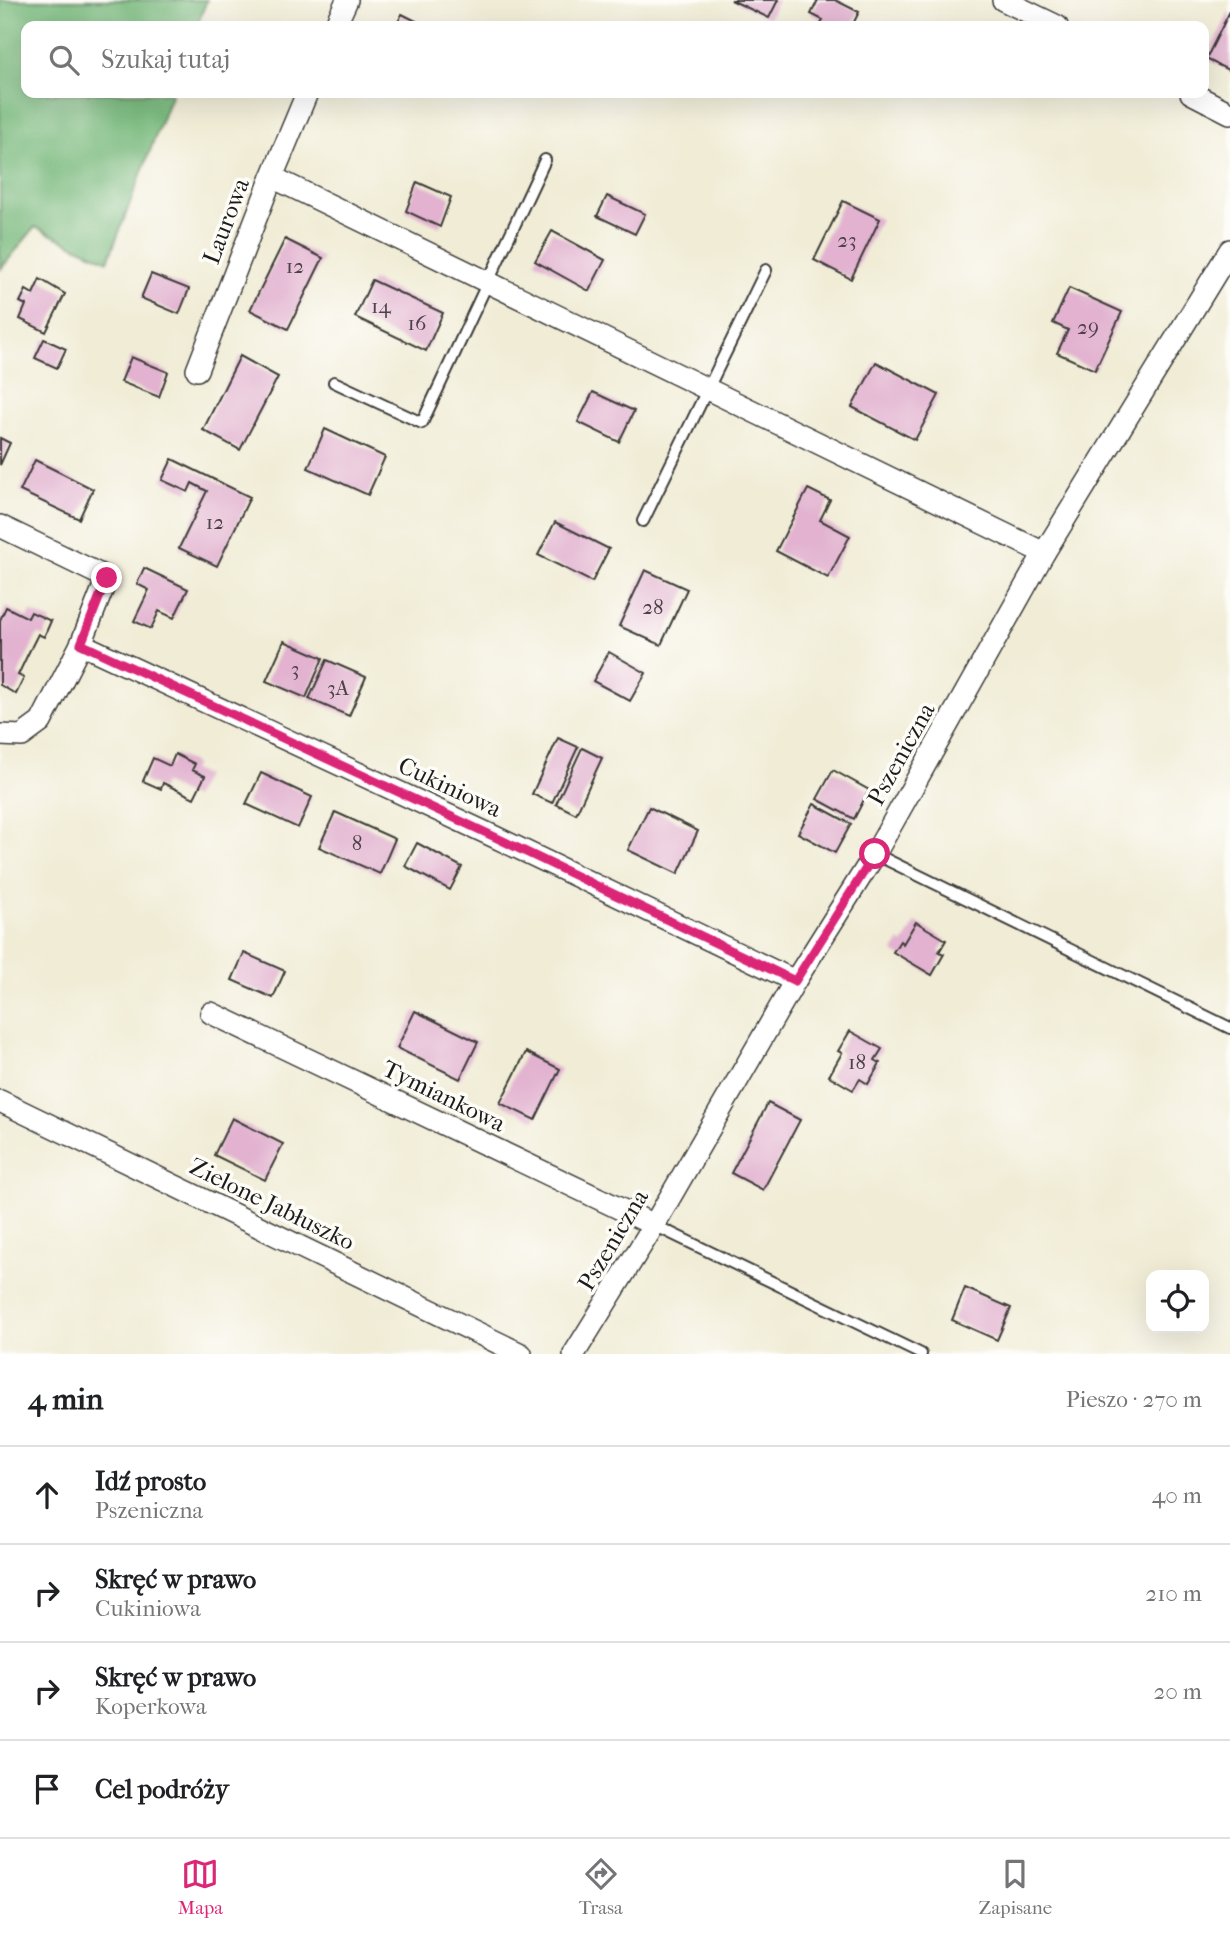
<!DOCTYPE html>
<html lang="pl">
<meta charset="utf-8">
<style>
:root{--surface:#fff;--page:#f6f6f6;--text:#202124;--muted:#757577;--line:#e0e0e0;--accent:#db2777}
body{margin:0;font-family:"IM FELL French Canon",serif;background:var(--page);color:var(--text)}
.controls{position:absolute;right:21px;bottom:21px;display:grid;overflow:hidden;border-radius:14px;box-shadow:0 7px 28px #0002}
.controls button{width:63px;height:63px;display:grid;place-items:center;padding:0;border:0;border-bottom:2px solid var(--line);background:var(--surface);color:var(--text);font:35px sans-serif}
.stop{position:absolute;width:21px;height:21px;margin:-16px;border:5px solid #db2777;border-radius:50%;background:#fff}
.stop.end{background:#db2777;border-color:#fff;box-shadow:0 2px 7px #0008}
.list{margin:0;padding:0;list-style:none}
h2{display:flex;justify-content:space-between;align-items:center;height:91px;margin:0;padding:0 28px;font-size:30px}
h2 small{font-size:23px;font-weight:400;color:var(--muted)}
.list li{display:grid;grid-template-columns:46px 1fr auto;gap:21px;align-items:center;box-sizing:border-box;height:98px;padding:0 28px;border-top:2px solid var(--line)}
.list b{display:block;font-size:26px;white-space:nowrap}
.list p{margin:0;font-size:23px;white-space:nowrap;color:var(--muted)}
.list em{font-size:23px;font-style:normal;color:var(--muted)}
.icon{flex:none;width:38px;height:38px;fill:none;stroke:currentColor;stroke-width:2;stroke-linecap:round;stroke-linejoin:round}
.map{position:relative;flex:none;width:1230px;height:1354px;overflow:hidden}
.search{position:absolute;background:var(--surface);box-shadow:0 7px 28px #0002;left:21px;right:21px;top:21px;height:77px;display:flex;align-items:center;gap:18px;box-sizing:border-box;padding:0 24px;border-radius:14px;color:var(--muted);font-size:26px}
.sheet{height:483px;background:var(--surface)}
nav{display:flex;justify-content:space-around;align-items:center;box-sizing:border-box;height:98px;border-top:2px solid var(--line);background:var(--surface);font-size:19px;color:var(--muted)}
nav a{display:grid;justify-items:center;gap:4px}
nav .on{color:var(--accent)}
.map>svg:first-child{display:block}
.forest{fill:#76b87a;stroke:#496a4b;stroke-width:2}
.building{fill:#e2b2d0}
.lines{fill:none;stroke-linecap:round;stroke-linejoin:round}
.lane-casing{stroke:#3c3b38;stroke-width:14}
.street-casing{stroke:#3c3b38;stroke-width:24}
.lane{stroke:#fff;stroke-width:10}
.street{stroke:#fff;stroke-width:21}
.route{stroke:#db2777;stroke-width:9}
.labels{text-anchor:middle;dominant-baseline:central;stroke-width:7;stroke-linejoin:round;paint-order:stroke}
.number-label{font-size:21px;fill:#4e4249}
.street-label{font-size:24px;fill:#1c1c1c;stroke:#fdfcf7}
</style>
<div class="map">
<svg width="1230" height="1354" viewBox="0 0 1230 1354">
<rect width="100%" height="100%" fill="#fdfcf7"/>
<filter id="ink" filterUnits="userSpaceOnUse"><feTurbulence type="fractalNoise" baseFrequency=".0143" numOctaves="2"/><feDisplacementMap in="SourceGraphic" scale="14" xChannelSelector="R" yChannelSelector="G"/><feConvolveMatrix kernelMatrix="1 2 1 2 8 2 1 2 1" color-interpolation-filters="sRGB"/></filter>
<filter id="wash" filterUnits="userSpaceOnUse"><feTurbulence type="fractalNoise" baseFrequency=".00686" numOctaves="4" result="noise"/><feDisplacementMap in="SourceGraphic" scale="28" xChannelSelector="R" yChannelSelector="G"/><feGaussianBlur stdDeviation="1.57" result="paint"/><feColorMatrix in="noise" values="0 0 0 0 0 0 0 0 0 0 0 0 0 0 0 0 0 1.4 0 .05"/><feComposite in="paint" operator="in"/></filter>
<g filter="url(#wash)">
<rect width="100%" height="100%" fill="#f0ecd6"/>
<!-- forest -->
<polygon class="forest" points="0,0 207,0 197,26 26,26 26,93 172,93 108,261 35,227 0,270"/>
<g id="blocks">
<!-- building -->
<g class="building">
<polygon points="731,0 778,0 769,18"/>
<polygon points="818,0 835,0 859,12 852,26 820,26 823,20 811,14"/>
<polygon points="1230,11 1230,71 1206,59"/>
<polygon points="402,14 426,26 396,26"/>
<polygon points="417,182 451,197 440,227 406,211"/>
<polygon points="607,196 645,214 635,234 597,216"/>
<polygon points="843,201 880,219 851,279 814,260"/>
<polygon points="552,231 605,260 589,291 535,261"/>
<polygon points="285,239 323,258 288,329 250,310"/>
<polygon points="151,274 189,289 179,314 141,298"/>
<polygon points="40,279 65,294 46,332 20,319 26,305 20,302 26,290 33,294"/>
<polygon points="372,280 443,313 426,351 355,317"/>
<polygon points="1069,288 1122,312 1095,370 1057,353 1068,330 1053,323"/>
<polygon points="44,339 66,349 57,368 35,358"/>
<polygon points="240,356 278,377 240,450 203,430"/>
<polygon points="131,357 168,372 159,397 121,382"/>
<polygon points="876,362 939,395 915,440 852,407"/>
<polygon points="593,392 634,411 619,442 578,422"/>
<polygon points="325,429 385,457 368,495 308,468"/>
<polygon points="0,438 10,443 0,465"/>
<polygon points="172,459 250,497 217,566 179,548 207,491 192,483 188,492 162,480"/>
<polygon points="35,460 93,489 79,519 20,491"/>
<polygon points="808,489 830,500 820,520 850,536 828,578 776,551"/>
<polygon points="555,522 609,549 592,582 538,555"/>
<polygon points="144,568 188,589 174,618 159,611 151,629 134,621 149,590 137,584"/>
<polygon points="645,570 687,589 661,645 619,626"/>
<polygon points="6,607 28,618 31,612 51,621 44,637 38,634 28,654 18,675 24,678 16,694 0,685 0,620"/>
<polygon points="284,641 323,658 306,698 266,681"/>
<polygon points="609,652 646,673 630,701 593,681"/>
<polygon points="327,660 366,677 349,716 309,699"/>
<polygon points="558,738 578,747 552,803 532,794"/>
<polygon points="582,748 602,758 576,814 556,804"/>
<polygon points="175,754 195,764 192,770 205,776 194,798 163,783 161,789 143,781 153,758 170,766"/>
<polygon points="833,770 869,790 854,819 817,799"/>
<polygon points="261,773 312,797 298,828 246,804"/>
<polygon points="814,804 851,824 835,853 798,833"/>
<polygon points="649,807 698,831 678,874 628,850"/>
<polygon points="335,812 395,839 380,874 319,847"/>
<polygon points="417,843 462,867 450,890 405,866"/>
<polygon points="916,922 946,940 939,952 944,954 932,975 893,952 900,941 903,944"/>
<polygon points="244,953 285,971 273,998 232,980"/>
<polygon points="415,1011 478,1042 460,1079 397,1048"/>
<polygon points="850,1031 882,1049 875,1060 880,1063 868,1084 860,1079 853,1090 829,1076 842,1053 838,1051"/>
<polygon points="526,1052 560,1069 535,1120 500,1103"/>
<polygon points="768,1103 800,1120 763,1190 731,1173"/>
<polygon points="232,1118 283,1144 265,1180 214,1155"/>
<polygon points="965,1288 1011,1308 997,1340 952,1320"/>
</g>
</g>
</g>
<g filter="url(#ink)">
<use href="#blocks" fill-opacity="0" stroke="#3c3b38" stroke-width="2"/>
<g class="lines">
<!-- lane casing -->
<g class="lane-casing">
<g id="lane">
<polyline points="334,382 422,423 545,160"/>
<polyline points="643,521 766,270"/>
<polyline points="875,854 1230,1028"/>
<polyline points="654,1225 921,1354"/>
</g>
</g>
<!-- street casing -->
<g class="street-casing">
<g id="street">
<polyline points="1003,0 1057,26"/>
<polyline points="335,26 347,0"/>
<polyline points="1191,93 1230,113"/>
<polyline points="272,177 1044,553"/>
<polyline points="197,370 272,177 307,93"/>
<polyline points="0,526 107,578 81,644 41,722 22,736 0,735"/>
<polyline points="81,644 495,837 795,981"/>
<polyline points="211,1013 654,1225"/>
<polyline points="0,1101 521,1354"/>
<polyline points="574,1354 654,1225 795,981 875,854 1044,553 1230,250"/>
</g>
</g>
<!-- lane -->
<use href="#lane" class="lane"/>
<!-- street -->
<use href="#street" class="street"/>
</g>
</g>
<g class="lines" filter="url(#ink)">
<!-- route -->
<polyline class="route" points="107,578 81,644 495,837 795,981 875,854"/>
</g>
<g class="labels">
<!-- number labels -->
<g class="number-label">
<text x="847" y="240">23</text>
<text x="295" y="266">12</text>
<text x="381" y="306">14</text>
<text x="417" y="323">16</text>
<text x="1088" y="327">29</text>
<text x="215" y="522">12</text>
<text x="653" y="607">28</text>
<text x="295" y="669">3</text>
<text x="338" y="688">3A</text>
<text x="357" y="843">8</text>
<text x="857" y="1062">18</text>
</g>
<!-- street labels -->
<g class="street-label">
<text transform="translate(226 221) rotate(-69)">Laurowa</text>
<text transform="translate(901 754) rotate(-61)">Pszeniczna</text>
<text transform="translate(450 787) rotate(25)">Cukiniowa</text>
<text transform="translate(444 1096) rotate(26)">Tymiankowa</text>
<text transform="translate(272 1204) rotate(26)">Zielone Jabłuszko</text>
<text transform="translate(613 1240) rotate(-59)">Pszeniczna</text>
</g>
</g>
</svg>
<div class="controls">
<button><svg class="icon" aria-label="locate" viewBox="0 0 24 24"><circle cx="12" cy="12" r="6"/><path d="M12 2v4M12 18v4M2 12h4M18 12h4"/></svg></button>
</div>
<div class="stop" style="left:875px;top:854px"></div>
<div class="stop end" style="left:107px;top:578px"></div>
<div class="search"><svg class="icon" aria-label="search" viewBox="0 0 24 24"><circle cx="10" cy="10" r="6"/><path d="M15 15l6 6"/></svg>Szukaj tutaj</div>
</div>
<section class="sheet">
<h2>4 min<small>Pieszo · 270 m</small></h2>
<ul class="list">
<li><svg class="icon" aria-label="ahead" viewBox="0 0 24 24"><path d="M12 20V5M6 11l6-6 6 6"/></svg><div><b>Idź prosto</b><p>Pszeniczna</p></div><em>40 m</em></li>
<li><svg class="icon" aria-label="right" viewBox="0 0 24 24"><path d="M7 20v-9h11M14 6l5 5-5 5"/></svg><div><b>Skręć w prawo</b><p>Cukiniowa</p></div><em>210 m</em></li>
<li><svg class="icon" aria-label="right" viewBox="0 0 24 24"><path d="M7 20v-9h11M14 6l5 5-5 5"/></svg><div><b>Skręć w prawo</b><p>Koperkowa</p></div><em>20 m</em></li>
<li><svg class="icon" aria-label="arrive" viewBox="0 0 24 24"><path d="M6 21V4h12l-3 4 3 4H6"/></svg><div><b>Cel podróży</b></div></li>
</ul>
</section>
<nav>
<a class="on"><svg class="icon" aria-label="map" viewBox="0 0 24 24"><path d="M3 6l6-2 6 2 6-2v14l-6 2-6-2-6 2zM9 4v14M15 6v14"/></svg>Mapa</a>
<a><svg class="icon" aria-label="directions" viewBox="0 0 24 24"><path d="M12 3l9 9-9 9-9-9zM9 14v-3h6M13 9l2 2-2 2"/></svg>Trasa</a>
<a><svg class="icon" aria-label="saved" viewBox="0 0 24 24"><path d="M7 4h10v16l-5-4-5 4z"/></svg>Zapisane</a>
</nav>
